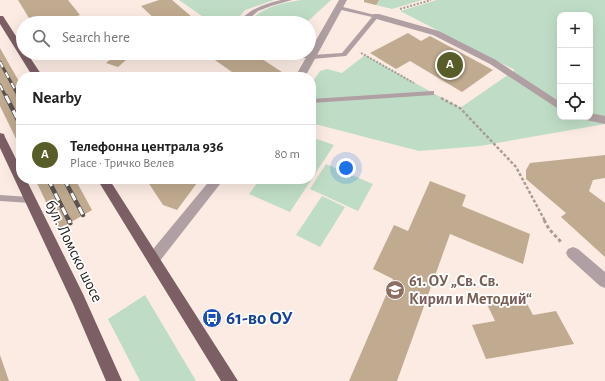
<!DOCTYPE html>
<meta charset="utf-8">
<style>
:root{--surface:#fff;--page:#f2f2f2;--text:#222;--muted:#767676;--line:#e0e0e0;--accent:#575c29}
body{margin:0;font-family:"Alegreya Sans",sans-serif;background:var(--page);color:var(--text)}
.controls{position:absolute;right:12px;top:12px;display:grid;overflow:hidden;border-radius:8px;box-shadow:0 4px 16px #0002}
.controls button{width:36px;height:36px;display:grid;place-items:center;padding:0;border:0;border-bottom:1px solid var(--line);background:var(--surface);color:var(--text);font:20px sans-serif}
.you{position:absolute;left:346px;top:168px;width:14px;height:14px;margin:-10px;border:3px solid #fff;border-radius:50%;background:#1a73e8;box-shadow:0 0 0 6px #1a73e833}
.badge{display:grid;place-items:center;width:26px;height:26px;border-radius:50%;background:var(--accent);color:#fff;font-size:13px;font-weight:700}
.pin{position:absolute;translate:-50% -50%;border:2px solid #fff;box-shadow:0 1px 4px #0006}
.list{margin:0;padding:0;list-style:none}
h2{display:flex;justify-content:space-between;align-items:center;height:52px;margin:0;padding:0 16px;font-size:17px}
h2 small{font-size:13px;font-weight:400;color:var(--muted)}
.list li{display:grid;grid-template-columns:26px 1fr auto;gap:12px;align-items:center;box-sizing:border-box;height:60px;padding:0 16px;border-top:1px solid var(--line)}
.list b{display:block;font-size:15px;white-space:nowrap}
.list p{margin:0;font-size:13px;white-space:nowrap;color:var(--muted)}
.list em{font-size:13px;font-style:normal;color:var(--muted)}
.icon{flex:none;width:22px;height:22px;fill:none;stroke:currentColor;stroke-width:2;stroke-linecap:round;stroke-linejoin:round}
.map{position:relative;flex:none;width:605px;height:381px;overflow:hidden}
.search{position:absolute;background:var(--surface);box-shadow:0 4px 16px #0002;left:16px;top:16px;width:300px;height:44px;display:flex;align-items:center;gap:10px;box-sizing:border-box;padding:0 14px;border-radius:22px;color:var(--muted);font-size:15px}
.panel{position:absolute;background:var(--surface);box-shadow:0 4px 16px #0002;left:16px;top:72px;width:300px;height:112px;border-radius:16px}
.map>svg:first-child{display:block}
.green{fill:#bfddc6;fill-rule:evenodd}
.building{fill:#c0ab90}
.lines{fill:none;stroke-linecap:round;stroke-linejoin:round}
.path-far2{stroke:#a89c96;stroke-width:2;stroke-dasharray:2 1.5;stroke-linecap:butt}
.path-far1{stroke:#a89c96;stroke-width:2.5;stroke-dasharray:3 2;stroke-linecap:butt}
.path{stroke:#a89c96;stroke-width:3;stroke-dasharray:3.5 2.5;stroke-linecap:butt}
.service{fill:#b0a0a3;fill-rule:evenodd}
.minor{fill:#b0a0a3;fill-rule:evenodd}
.primary{fill:#7b5f65;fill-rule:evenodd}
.rail-far2-casing{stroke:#5b534f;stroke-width:3}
.rail-far1-casing{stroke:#5b534f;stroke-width:4.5}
.rail-casing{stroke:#5b534f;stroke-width:5}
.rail-far2{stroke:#fff;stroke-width:2;stroke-dasharray:6;stroke-linecap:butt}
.rail-far1{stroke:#fff;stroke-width:3;stroke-dasharray:8;stroke-linecap:butt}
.rail{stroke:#fff;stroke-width:3.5;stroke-dasharray:11;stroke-linecap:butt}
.labels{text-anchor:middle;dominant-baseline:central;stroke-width:3.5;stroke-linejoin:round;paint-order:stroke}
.street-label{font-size:16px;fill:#1f1a17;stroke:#fff}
.education-label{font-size:16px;font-weight:bold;fill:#785e54;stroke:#fff;text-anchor:start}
.near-transit-label{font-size:19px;font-weight:bold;fill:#164399;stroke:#fff;text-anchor:start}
</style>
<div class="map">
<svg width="605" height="381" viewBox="0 0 605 381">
<rect width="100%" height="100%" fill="#fbebe3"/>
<!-- green -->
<g class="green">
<polygon points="179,0 274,0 245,10 234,23 212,23"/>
<path d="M301 0H331L306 23H249C260 7 283 3 301 0Z"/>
<polygon points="364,0 422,0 392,9 364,2"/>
<path d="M437 0H605V124L480 146 419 151 311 123V84L320 71 327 69 342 73 365 55 460 108 515 70 400 11ZM560 15H590V117H560Z"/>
<polygon points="311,137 334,145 290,212 249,194 260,179 311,179"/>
<polygon points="326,164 373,184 358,211 310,189"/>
<polygon points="322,196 345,207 320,247 296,235"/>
<polygon points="145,295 196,381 140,381 108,319"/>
</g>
<!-- building -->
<g class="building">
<polygon points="18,0 68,0 80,15 57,23 32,23"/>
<polygon points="159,0 172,0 199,23 159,23 141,6"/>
<polygon points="364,0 379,0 376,5 364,2"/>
<polygon points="408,33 421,41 430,36 493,70 462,92 410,61 396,69 370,53"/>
<polygon points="0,48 21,85 21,149 0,106"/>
<polygon points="205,53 253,53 285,74 285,76 239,77"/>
<polygon points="114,56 126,60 118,67 106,63"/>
<polygon points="605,155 605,178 593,180 589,191 605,203 605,257 561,217 566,213 526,179 526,170 530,163"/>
<polygon points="35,179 75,179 92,210 59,229"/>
<polygon points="146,179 200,179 177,210 163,205"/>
<polygon points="430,181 466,195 462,206 530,234 523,264 450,234 397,381 349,381 393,279 373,269 394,225 408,231"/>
<polygon points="522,294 533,315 556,311 574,344 486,359 472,325 495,321 485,300"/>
<polygon points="0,355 9,381 0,381"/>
</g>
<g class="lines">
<!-- path-far2 -->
<g class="path-far2">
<polyline points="400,9 431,0"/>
<polyline points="361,53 414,83"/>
</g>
<!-- path-far1 -->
<polyline class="path-far1" points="441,98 460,108 516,167 545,221"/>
<!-- path -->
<polyline class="path" points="544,220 549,229 562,243"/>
<!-- service -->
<g class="service">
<path d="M281 0H292L271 6 258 11 244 23H238C249 9 264 4 281 0Z"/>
<polygon points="339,6 379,16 346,56 312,59 275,54 274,53 293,53 312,55 342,53 372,17 337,9 337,7"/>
<polygon points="432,91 434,91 434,95 311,103 311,99"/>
<polygon points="0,195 30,197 33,198 34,200 33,202 30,203 0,201"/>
</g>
<!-- minor -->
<g class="minor">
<polygon points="339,0 347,0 305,77 295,77"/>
<polygon points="373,14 379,14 439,31 496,60 560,102 560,110 490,64 433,35 373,18"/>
<polygon points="590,113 605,116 605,124 586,120 585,117 590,117"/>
<polygon points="211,179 224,179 159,262 154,264 149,262 147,258 149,254"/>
<polygon points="573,247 578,249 605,272 605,288 600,286 568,257 566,253 568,249"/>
</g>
<!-- primary -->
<g class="primary">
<polygon points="0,16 3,16 23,47 23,53 27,53 43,77 33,77 0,24"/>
<polygon points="0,133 4,134 5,137 21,169 21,179 26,179 83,294 122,381 106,381 73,304 0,148"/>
<polygon points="97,179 109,179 238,381 221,381"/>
</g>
<!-- rail-far2 casing -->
<g class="rail-far2-casing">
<g id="rail-far2">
<polyline points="0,62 19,97"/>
<polyline points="0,85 6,97"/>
</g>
</g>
<!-- rail-far1 casing -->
<g class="rail-far1-casing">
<g id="rail-far1">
<polyline points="6,96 21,126"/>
<polyline points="18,96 21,101"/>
<polyline points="48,179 69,221"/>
<polyline points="64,179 83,215"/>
</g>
</g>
<!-- rail casing -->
<g class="rail-casing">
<polyline id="rail" points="69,220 70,223"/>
</g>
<!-- rail-far2 -->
<use href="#rail-far2" class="rail-far2"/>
<!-- rail-far1 -->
<use href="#rail-far1" class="rail-far1"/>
<!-- rail -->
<use href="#rail" class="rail"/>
</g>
<!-- icons -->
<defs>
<g id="school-disc" transform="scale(1)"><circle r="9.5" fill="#8d6e63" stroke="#fff"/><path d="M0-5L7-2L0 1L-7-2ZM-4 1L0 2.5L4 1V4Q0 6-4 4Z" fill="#fff"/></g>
<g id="bus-disc" transform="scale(1)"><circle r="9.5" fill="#1a4fb4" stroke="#fff"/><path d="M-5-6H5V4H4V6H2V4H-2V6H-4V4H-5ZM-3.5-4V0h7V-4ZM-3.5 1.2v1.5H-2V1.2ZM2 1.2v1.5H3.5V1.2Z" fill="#fff"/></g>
</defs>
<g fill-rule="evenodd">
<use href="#school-disc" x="395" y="290"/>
<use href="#bus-disc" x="212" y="318"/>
</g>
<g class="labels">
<!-- street labels -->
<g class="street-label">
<text transform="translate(74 251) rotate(64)">бул. Ломско шосе</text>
</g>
<!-- education labels -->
<g class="education-label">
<text x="409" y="281">61. ОУ „Св. Св.<tspan x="409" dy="18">Кирил и Методий“</tspan></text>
</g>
<!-- near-transit labels -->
<g class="near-transit-label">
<text x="226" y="318">61-во ОУ</text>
</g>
</g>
</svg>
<div class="controls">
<button>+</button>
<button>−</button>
<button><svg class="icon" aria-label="locate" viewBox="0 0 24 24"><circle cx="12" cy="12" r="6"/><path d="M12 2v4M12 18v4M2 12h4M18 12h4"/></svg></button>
</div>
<div class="you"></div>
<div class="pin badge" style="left:450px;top:65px">A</div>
<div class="search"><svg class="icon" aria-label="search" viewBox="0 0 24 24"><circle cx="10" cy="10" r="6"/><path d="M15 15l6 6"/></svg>Search here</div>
<section class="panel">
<h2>Nearby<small></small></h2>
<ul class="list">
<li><span class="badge">A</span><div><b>Телефонна централа 936</b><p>Place · Тричко Велев</p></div><em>80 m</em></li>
</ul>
</section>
</div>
